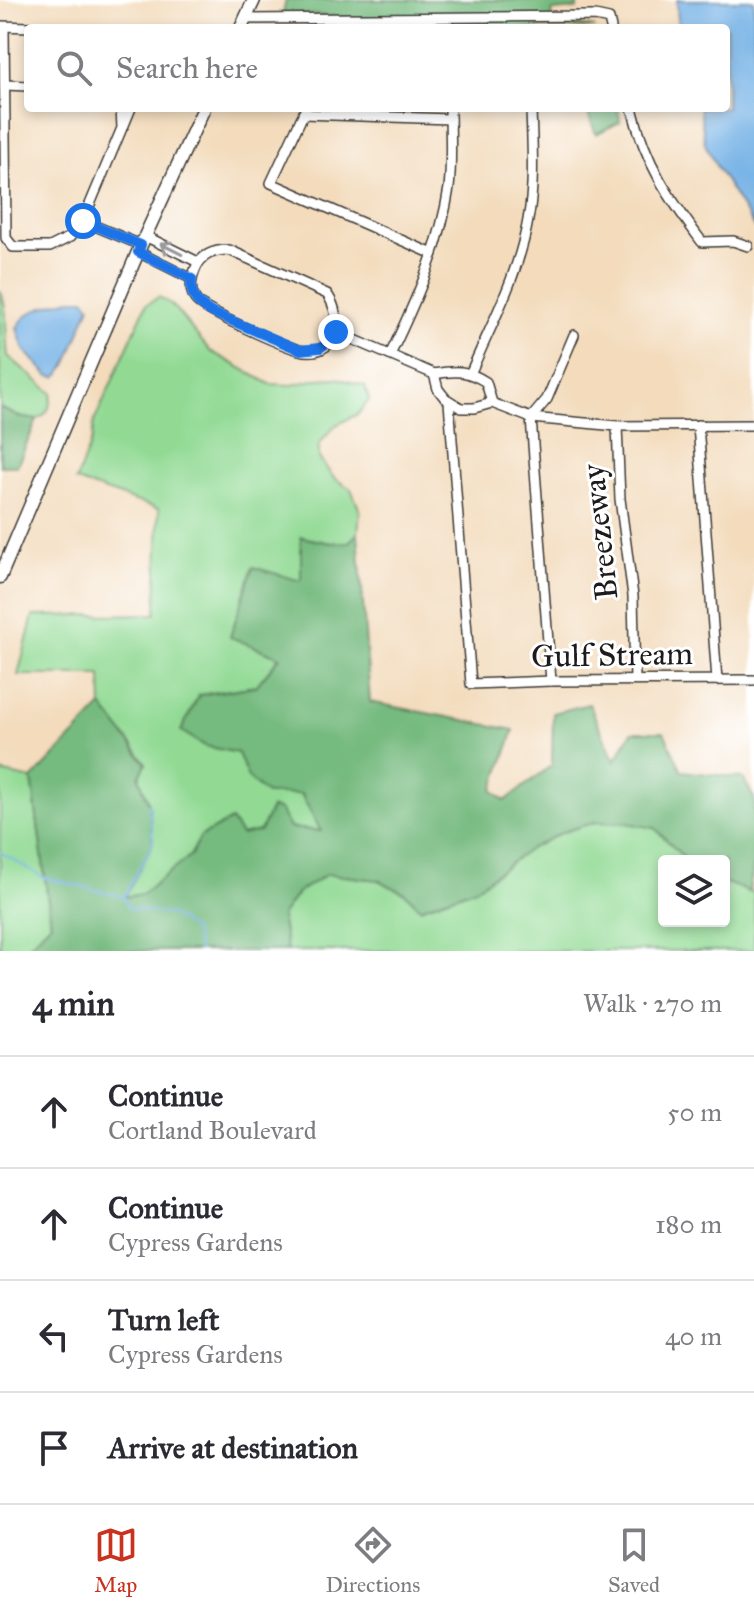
<!DOCTYPE html>
<meta charset="utf-8">
<style>
:root{--surface:#fff;--page:#f7f7f7;--text:#2b2b33;--muted:#7c7c81;--line:#e1e1e2;--accent:#c8321e}
body{margin:0;font-family:"IM FELL Great Primer",serif;background:var(--page);color:var(--text)}
.controls{position:absolute;right:24px;bottom:24px;display:grid;overflow:hidden;border-radius:8px;box-shadow:0 4px 12px #0003}
.controls button{width:72px;height:72px;display:grid;place-items:center;padding:0;border:0;border-bottom:2px solid var(--line);background:var(--surface);color:var(--text);font:40px sans-serif}
.stop{position:absolute;width:24px;height:24px;margin:-18px;border:6px solid #1a73e8;border-radius:50%;background:#fff}
.stop.end{background:#1a73e8;border-color:#fff;box-shadow:0 2px 8px #0008}
.list{margin:0;padding:0;list-style:none}
h2{display:flex;justify-content:space-between;align-items:center;height:104px;margin:0;padding:0 32px;font-size:34px}
h2 small{font-size:26px;font-weight:400;color:var(--muted)}
.list li{display:grid;grid-template-columns:52px 1fr auto;gap:24px;align-items:center;box-sizing:border-box;height:112px;padding:0 32px;border-top:2px solid var(--line)}
.list b{display:block;font-size:30px;white-space:nowrap}
.list p{margin:0;font-size:26px;white-space:nowrap;color:var(--muted)}
.list em{font-size:26px;font-style:normal;color:var(--muted)}
.icon{flex:none;width:44px;height:44px;fill:none;stroke:currentColor;stroke-width:2;stroke-linecap:round;stroke-linejoin:round}
.map{position:relative;flex:none;width:754px;height:951px;overflow:hidden}
.search{position:absolute;background:var(--surface);box-shadow:0 4px 12px #0003;left:24px;right:24px;top:24px;height:88px;display:flex;align-items:center;gap:20px;box-sizing:border-box;padding:0 28px;border-radius:8px;color:var(--muted);font-size:30px}
.sheet{height:552px;background:var(--surface)}
nav{display:flex;justify-content:space-around;align-items:center;box-sizing:border-box;height:112px;border-top:2px solid var(--line);background:var(--surface);font-size:22px;color:var(--muted)}
nav a{display:grid;justify-items:center;gap:4px}
nav .on{color:var(--accent)}
.map>svg:first-child{display:block}
.green{fill:#92da94;stroke:#577b58;stroke-width:2}
.forest{fill:#75ba7e;stroke:#486b4d;stroke-width:2}
.water{fill:#72b0e5;stroke:#476680;stroke-width:2}
.lines{fill:none;stroke-linecap:round;stroke-linejoin:round}
.stream{stroke:#72b0e5;stroke-width:2}
.street-casing{stroke:#3c3934;stroke-width:12}
.secondary-casing{stroke:#3c3934;stroke-width:15}
.street{stroke:#fff;stroke-width:9}
.secondary{stroke:#fff;stroke-width:12}
.oneway{stroke:#999}
.route{stroke:#1a73e8;stroke-width:10}
.labels{text-anchor:middle;dominant-baseline:central;stroke-width:6;stroke-linejoin:round;paint-order:stroke}
.street-label{font-size:32px;fill:#1c1c1c;stroke:#fff}
</style>
<div class="map">
<svg width="754" height="951" viewBox="0 0 754 951">
<rect width="100%" height="100%" fill="#fff"/>
<filter id="ink" filterUnits="userSpaceOnUse"><feTurbulence type="fractalNoise" baseFrequency=".0125" numOctaves="2"/><feDisplacementMap in="SourceGraphic" scale="16" xChannelSelector="R" yChannelSelector="G"/><feConvolveMatrix kernelMatrix="1 2 1 2 8 2 1 2 1" color-interpolation-filters="sRGB"/></filter>
<filter id="wash" filterUnits="userSpaceOnUse"><feTurbulence type="fractalNoise" baseFrequency=".006" numOctaves="4" result="noise"/><feDisplacementMap in="SourceGraphic" scale="32" xChannelSelector="R" yChannelSelector="G"/><feGaussianBlur stdDeviation="1.8" result="paint"/><feColorMatrix in="noise" values="0 0 0 0 0 0 0 0 0 0 0 0 0 0 0 0 0 1.4 0 .05"/><feComposite in="paint" operator="in"/></filter>
<g filter="url(#wash)">
<rect width="100%" height="100%" fill="#f3dbbc"/>
<!-- green -->
<g class="green">
<path d="M0 290C9 310 5 335 8 356L52 393C49 431 25 420 0 408Z"/>
<polygon points="159,297 172,305 210,351 270,384 292,385 317,379 337,378 365,386 369,400 358,414 336,425 319,444 319,458 334,478 351,489 360,511 358,533 349,542 331,543 301,537 302,581 280,656 256,686 199,695 205,746 238,753 248,778 301,794 322,831 290,828 280,810 272,808 260,831 241,835 231,820 201,836 190,856 142,894 124,897 153,843 149,804 139,777 146,763 102,706 101,675 18,675 33,616 156,614 159,509 76,481 92,439 94,422 146,305"/>
<polygon points="0,772 32,779 51,924 24,951 0,951"/>
<polygon points="595,822 626,822 655,828 687,861 664,861 664,921 724,921 724,882 754,893 754,951 287,951 281,916 297,893 327,874 378,880 405,893 420,908 476,888 530,848 563,832"/>
</g>
<!-- forest -->
<g class="forest">
<polygon points="286,0 577,0 577,9 553,11 551,21 595,28 494,28 283,13"/>
<polygon points="586,108 618,108 620,122 596,134"/>
<polygon points="0,408 19,417 37,420 17,466 0,466"/>
<polygon points="358,533 370,702 514,730 493,790 505,801 552,765 553,713 589,704 615,761 632,732 664,732 682,771 743,778 754,798 754,864 749,892 724,882 724,861 687,861 655,828 626,823 595,822 563,832 531,848 476,888 420,908 405,893 378,880 327,874 297,893 281,916 287,951 24,951 51,923 32,779 102,706 146,764 139,777 149,804 153,843 125,897 142,894 190,856 201,836 231,820 241,835 260,831 271,808 280,810 290,828 321,831 301,794 266,794 248,778 238,753 205,746 181,731 199,695 256,686 280,657 230,637 253,567 301,581 301,537 331,543 349,542"/>
</g>
<!-- water -->
<g class="water">
<polygon points="677,0 754,0 754,227 719,171 705,144 700,108 726,108 726,28 678,28"/>
<path d="M71 299H85L90 306 66 366 57 377 49 376 24 350 17 328C27 308 50 305 71 299Z"/>
</g>
<g class="lines">
<!-- stream -->
<g class="stream">
<polyline points="0,852 42,877 124,897 128,908 170,914 193,930 199,951"/>
<polyline points="125,895 153,843 149,804"/>
</g>
</g>
</g>
<g filter="url(#ink)">
<g class="lines">
<!-- street casing -->
<g class="street-casing">
<g id="street">
<polyline points="246,19 595,16 609,19 611,28"/>
<polyline points="1,26 57,28"/>
<polyline points="4,27 6,238 13,247 50,247 70,237 83,221 122,128 121,108"/>
<polyline points="5,85 28,86"/>
<polyline points="306,108 271,183 433,254"/>
<path d="M632 108C646 165 668 196 702 242L733 241 748 246"/>
<polyline points="303,114 450,119"/>
<polyline points="124,125 131,108"/>
<polyline points="83,221 141,245"/>
<polyline points="145,236 198,262"/>
<path d="M229 250 327 294C345 320 337 359 299 350 282 345 202 311 195 299 189 289 191 280 195 270 201 254 214 250 229 250Z"/>
<polyline points="138,252 192,279"/>
<polyline points="336,332 434,374"/>
<path d="M390 355C416 301 440 247 449 188 452 162 450 134 450 108"/>
<path d="M471 372C492 323 519 273 528 220 535 184 532 145 531 108"/>
<polyline points="434,374 438,389 445,398 461,408 474,408 492,403 531,418 617,426 754,425"/>
<path d="M434 374C456 370 467 370 486 382L492 403"/>
<polyline points="449,402 471,684 551,681 754,680"/>
<polyline points="698,425 717,680"/>
<polyline points="617,426 620,499 633,596 635,680"/>
<polyline points="551,681 531,418 547,399 574,335"/>
</g>
</g>
<!-- secondary casing -->
<g class="secondary-casing">
<g id="secondary">
<polyline points="241,28 254,0"/>
<polyline points="0,577 141,245 204,108"/>
</g>
</g>
<!-- street -->
<use href="#street" class="street"/>
<!-- secondary -->
<use href="#secondary" class="secondary"/>
</g>
<!-- one-way arrows -->
<defs><path id="oneway-shaft" d="M-6 0H5M1.5-3L5.5 0L1.5 3" fill="none" stroke-width="1.6" stroke-linecap="round" stroke-linejoin="round" transform="scale(2)"/></defs>
<use class="oneway" href="#oneway-shaft" transform="translate(171 249) rotate(-153)"/>
</g>
<g class="lines" filter="url(#ink)">
<!-- route -->
<path class="route" d="M83 221 141 245 138 252 192 279C189 295 197 304 211 312L300 350 320 348 332 339 336 332"/>
</g>
<g class="labels">
<!-- street labels -->
<g class="street-label">
<text transform="translate(600 532) rotate(-96)">Breezeway</text>
<text transform="translate(612 655) rotate(-1)">Gulf Stream</text>
</g>
</g>
</svg>
<div class="controls">
<button><svg class="icon" aria-label="layers" viewBox="0 0 24 24"><path d="M12 4l9 5-9 5-9-5zM3 14l9 5 9-5"/></svg></button>
</div>
<div class="stop" style="left:83px;top:221px"></div>
<div class="stop end" style="left:336px;top:332px"></div>
<div class="search"><svg class="icon" aria-label="search" viewBox="0 0 24 24"><circle cx="10" cy="10" r="6"/><path d="M15 15l6 6"/></svg>Search here</div>
</div>
<section class="sheet">
<h2>4 min<small>Walk · 270 m</small></h2>
<ul class="list">
<li><svg class="icon" aria-label="ahead" viewBox="0 0 24 24"><path d="M12 20V5M6 11l6-6 6 6"/></svg><div><b>Continue</b><p>Cortland Boulevard</p></div><em>50 m</em></li>
<li><svg class="icon" aria-label="ahead" viewBox="0 0 24 24"><path d="M12 20V5M6 11l6-6 6 6"/></svg><div><b>Continue</b><p>Cypress Gardens</p></div><em>180 m</em></li>
<li><svg class="icon" aria-label="left" viewBox="0 0 24 24"><path d="M17 20v-9H6M10 6l-5 5 5 5"/></svg><div><b>Turn left</b><p>Cypress Gardens</p></div><em>40 m</em></li>
<li><svg class="icon" aria-label="arrive" viewBox="0 0 24 24"><path d="M6 21V4h12l-3 4 3 4H6"/></svg><div><b>Arrive at destination</b></div></li>
</ul>
</section>
<nav>
<a class="on"><svg class="icon" aria-label="map" viewBox="0 0 24 24"><path d="M3 6l6-2 6 2 6-2v14l-6 2-6-2-6 2zM9 4v14M15 6v14"/></svg>Map</a>
<a><svg class="icon" aria-label="directions" viewBox="0 0 24 24"><path d="M12 3l9 9-9 9-9-9zM9 14v-3h6M13 9l2 2-2 2"/></svg>Directions</a>
<a><svg class="icon" aria-label="saved" viewBox="0 0 24 24"><path d="M7 4h10v16l-5-4-5 4z"/></svg>Saved</a>
</nav>
